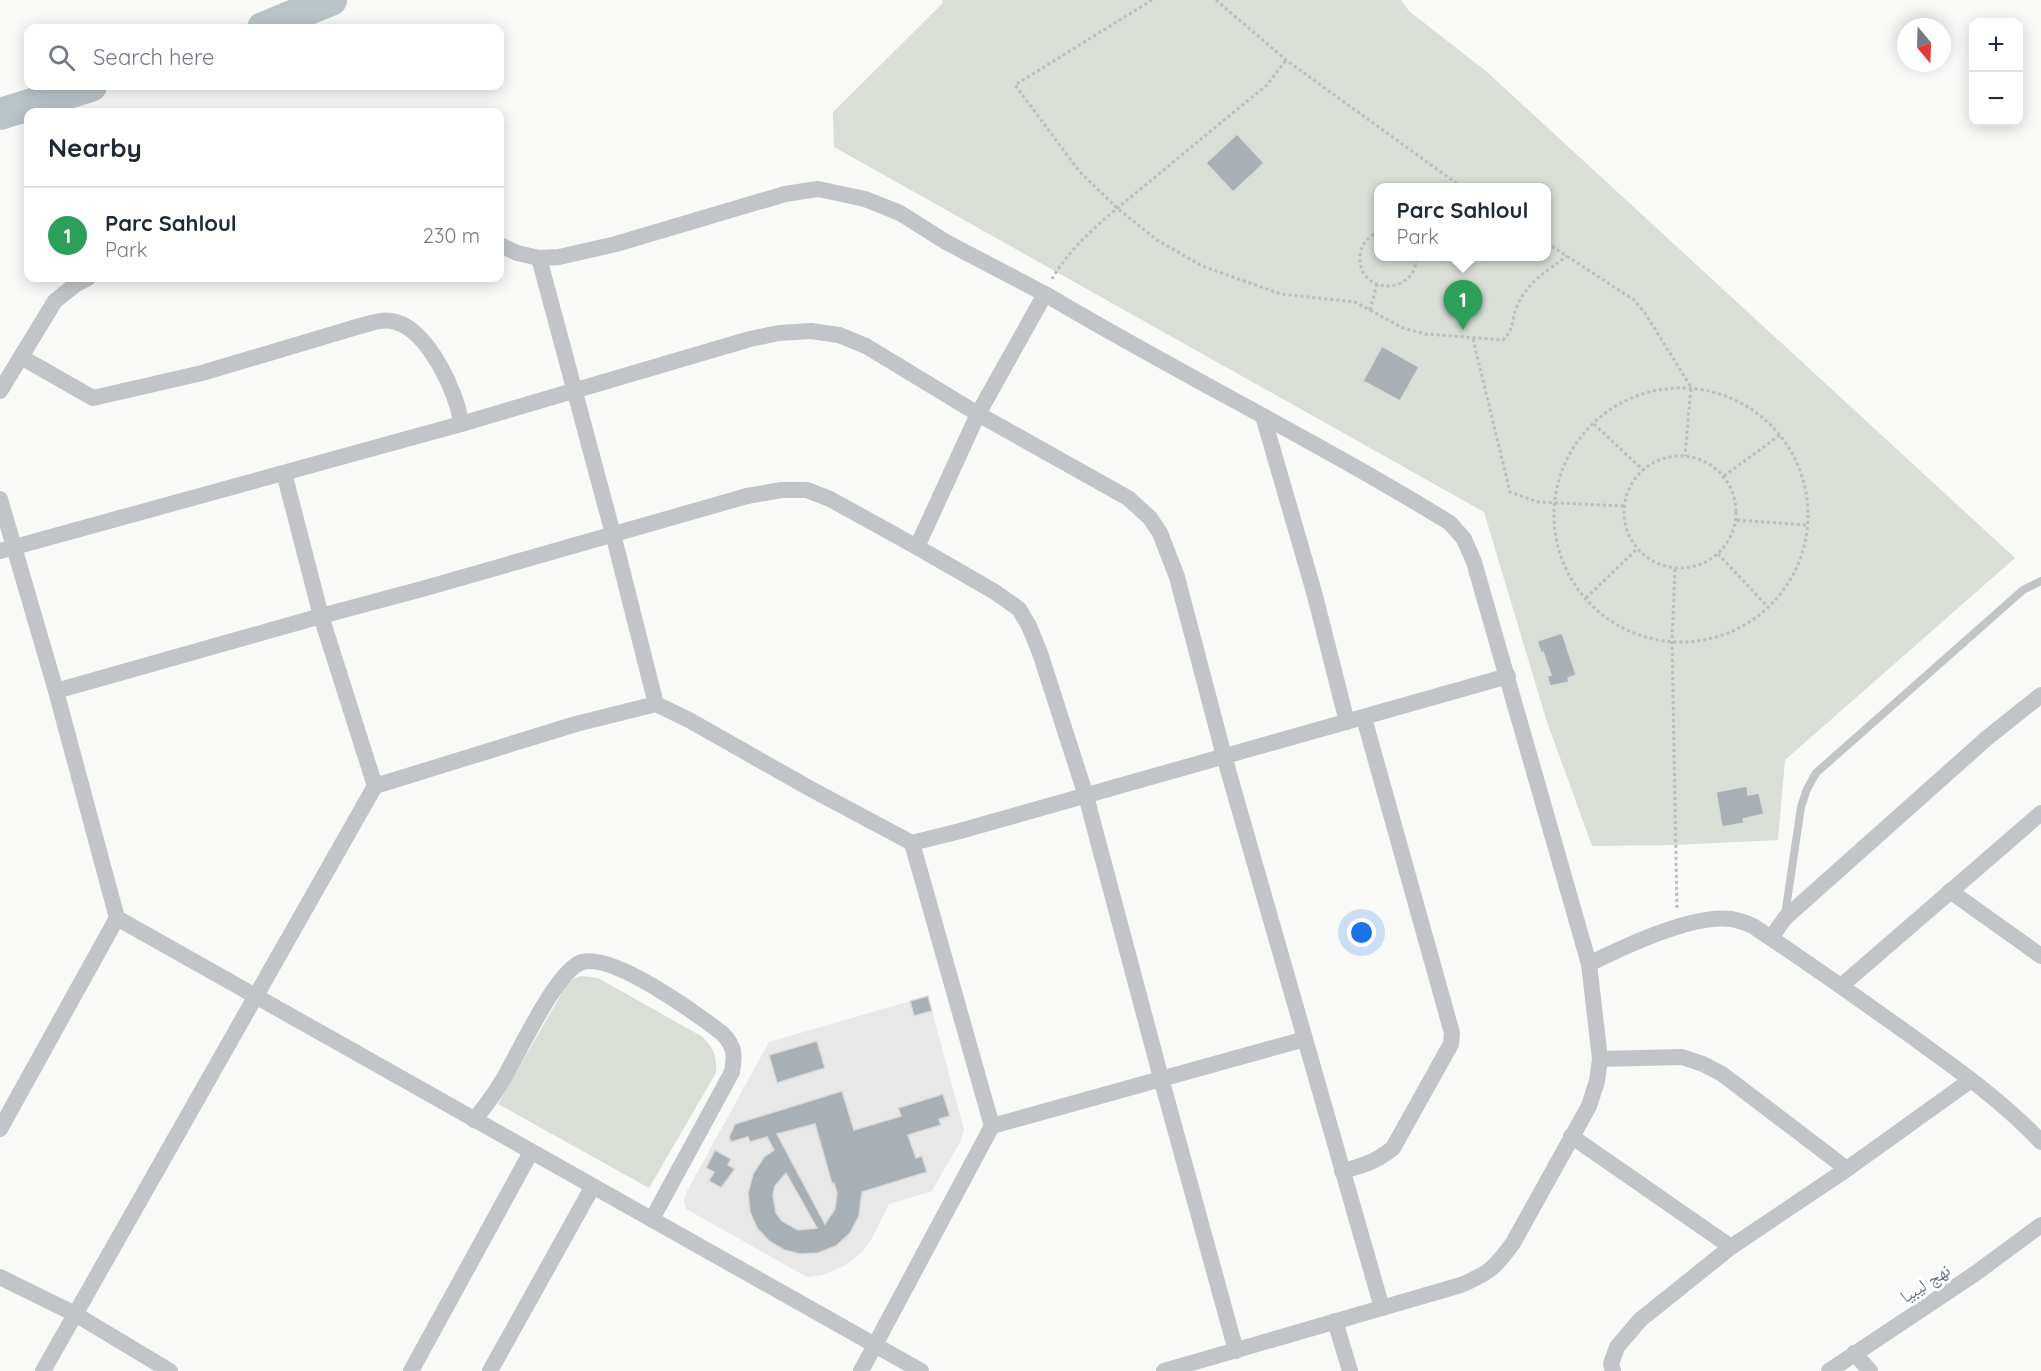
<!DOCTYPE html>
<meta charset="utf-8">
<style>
:root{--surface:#fff;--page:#f6f6f7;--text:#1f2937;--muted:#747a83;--line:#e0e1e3;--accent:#d45e3c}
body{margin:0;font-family:Quicksand,"Noto Naskh Arabic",sans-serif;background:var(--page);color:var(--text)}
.controls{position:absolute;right:18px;top:18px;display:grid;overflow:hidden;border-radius:12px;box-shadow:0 3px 15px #0003}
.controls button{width:54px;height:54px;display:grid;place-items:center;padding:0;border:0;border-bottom:2px solid var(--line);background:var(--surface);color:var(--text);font:30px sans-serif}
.compass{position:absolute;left:1897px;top:18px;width:54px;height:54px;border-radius:50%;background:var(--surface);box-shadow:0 3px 15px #0003;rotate:161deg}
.you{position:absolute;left:1362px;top:933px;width:21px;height:21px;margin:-15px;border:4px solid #fff;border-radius:50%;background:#1a73e8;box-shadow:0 0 0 9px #1a73e833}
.badge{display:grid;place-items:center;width:39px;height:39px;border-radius:50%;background:var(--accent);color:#fff;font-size:20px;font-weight:700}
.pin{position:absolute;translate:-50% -50px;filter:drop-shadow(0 2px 3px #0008)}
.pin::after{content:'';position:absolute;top:32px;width:21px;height:18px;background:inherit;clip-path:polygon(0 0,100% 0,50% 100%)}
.popup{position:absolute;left:1374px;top:183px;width:177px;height:78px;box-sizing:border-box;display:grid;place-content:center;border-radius:12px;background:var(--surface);filter:drop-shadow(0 2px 4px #0005);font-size:20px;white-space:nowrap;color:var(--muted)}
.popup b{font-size:22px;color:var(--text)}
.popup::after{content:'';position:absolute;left:50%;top:100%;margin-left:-12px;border:12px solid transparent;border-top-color:var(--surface)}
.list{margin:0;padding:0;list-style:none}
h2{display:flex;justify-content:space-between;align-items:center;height:78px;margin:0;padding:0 24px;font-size:26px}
h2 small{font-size:20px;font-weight:400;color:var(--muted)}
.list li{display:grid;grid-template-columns:39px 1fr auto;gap:18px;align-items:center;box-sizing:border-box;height:96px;padding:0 24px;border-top:2px solid var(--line)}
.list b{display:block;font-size:22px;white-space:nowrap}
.list p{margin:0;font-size:20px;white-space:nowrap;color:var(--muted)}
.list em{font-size:20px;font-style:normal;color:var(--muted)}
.icon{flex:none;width:33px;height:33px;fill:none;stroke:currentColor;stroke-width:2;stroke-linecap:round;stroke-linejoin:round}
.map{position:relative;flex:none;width:2041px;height:1371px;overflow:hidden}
.search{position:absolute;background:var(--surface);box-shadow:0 3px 15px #0003;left:24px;top:24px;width:480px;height:66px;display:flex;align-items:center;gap:15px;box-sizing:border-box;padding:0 21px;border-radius:12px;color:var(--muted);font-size:22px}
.panel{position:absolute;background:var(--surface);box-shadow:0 3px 15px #0003;left:24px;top:108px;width:480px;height:174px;border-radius:12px}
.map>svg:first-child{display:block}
.built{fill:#e7e8e7}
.green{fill:#d9ded7;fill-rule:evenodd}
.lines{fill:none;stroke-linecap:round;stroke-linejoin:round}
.river{stroke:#bac4c8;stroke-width:32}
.building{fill:#a9b0b5;stroke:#dbdbd9;stroke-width:1.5;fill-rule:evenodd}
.path{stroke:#bbbec0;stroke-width:3;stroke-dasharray:3 3;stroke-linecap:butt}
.service{stroke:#c1c5c8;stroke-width:8}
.minor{stroke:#c1c5c8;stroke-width:16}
.labels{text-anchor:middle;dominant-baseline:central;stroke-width:6;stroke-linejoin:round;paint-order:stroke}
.street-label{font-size:18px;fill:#66757f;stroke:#fff}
</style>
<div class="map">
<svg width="2041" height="1371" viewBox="0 0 2041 1371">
<rect width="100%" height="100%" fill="#f9f9f7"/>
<!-- built -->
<polygon class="built" points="928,996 964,1130 960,1142 932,1191 889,1204 872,1238 862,1252 846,1265 823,1275 807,1277 686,1209 684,1200 687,1191 769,1042"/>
<!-- green -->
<g class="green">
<path d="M942 0H1401L1409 11 1487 72 2015 558 1785 760 1778 840 1675 845 1592 846 1547 722 1484 512 834 147 833 112 943 3ZM1379 188H1547V256H1379Z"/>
<path d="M581 976 598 978 701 1036C714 1047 717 1057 716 1073L649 1188 498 1104 567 984 573 979Z"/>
</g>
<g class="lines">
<!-- river -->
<g class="river">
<polyline points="263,28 331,0"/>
<polyline points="0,114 91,86"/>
</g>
</g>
<!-- building -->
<g class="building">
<polygon points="1237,134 1264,163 1233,192 1206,163"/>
<polygon points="1382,346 1419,367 1400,401 1363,381"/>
<polygon points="1562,633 1576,675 1568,678 1569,682 1550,686 1547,676 1551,675 1543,652 1541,653 1537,641"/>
<polygon points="1747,786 1748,795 1759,793 1764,814 1743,819 1744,823 1722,827 1716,792"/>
<polygon points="928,996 932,1011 914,1016 910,1001"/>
<polygon points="817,1041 825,1068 777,1083 769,1055"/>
<path d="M842 1091 854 1130 901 1116 898 1108 943 1094 950 1116 939 1119 941 1125 908 1135 916 1158 922 1156 927 1172 862 1192 859 1216 850 1233 836 1246 818 1253 800 1254 784 1250 769 1241 757 1228 750 1212 748 1193 753 1174 764 1157 774 1150 767 1137 750 1142 748 1137 731 1142 729 1137 735 1124ZM815 1124 832 1184 834 1183 837 1193 835 1209 825 1224 777 1134ZM786 1173 817 1228 798 1230 782 1221 776 1213 773 1195 775 1186Z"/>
<polygon points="715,1150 731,1159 728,1165 735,1169 721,1188 709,1181 714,1172 706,1168"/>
</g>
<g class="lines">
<!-- path -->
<g class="path">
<path d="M1152 0 1015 85 1079 171 1117 208 1157 240 1202 266 1281 294 1355 302 1403 328 1426 334 1503 340C1515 328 1511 320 1517 306 1528 281 1546 272 1567 256"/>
<polyline points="1216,0 1286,60 1463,188"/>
<path d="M1379 231C1369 237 1361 243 1360 256 1357 294 1415 298 1417 256"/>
<polyline points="1547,243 1634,300 1645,313 1691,387 1685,456"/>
<path d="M1052 279C1073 241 1120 206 1153 179 1191 147 1229 116 1267 85L1286 60"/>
<polyline points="1370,310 1377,284"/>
<polyline points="1473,339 1510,492 1538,502 1624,506"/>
<circle cx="1681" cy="515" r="127"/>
<polyline points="1594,424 1643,470"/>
<circle cx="1680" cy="512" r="56"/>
<polyline points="1724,476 1780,435"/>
<polyline points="1737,520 1807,525"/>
<polyline points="1718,554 1767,606"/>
<polyline points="1675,569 1672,641 1677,911"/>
<polyline points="1586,598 1637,549"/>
</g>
<!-- service -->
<polyline class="service" points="1785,915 1801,807 1807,789 1816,773 2023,590 2041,581"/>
<!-- minor -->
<g class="minor">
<polyline points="500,245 517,253 539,258 559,257 616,244 785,194 818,189 865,199 900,213 946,242 1045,294"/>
<polyline points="539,258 613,534 656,704"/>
<path d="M21 357 93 398 202 373 360 326C372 323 384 318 396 322 428 331 458 393 461 424"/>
<polyline points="0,391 55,301 75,285 88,278"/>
<polyline points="1263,416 1314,592 1347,722"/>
<polyline points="0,499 56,691 117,918 921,1371"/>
<polyline points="917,547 995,592 1019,609 1029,626 1040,653 1086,796 1161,1078 1236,1351"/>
<polyline points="0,551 461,424 750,339 779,333 811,331 839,335 866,346 978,414 1128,498 1150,518 1160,533 1177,577 1224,756 1382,1308"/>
<polyline points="56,691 321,616 284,473"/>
<path d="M375 786 321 616 422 589 747 496 782 490H807L830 499 917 547 978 414 1045 294C1178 373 1318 442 1450 523L1464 539 1474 562 1589 964 1600 1059 1597 1081 1589 1106 1513 1243C1495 1268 1489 1273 1461 1285L1164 1371"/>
<polyline points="912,843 992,1126"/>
<polyline points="1950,891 2041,956"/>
<polyline points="1771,938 1785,918 1987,738 2041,695"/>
<path d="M1589 964C1623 947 1693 914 1731 919 1739 920 1746 923 1753 926 1808 963 1861 1000 1914 1038 1958 1070 2004 1102 2041 1142"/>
<polyline points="1841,986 2041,813"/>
<polyline points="1600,1059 1682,1057 1703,1064 1722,1074 1847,1169"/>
<path d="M474 1120C484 1108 493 1096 501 1083 517 1057 556 970 582 962 614 953 697 1014 723 1034 735 1047 735 1055 732 1072L652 1219"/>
<polyline points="0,1129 117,918"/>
<polyline points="1571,1136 1731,1247"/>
<path d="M1342 1171C1362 1166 1376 1162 1393 1148L1451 1044 1452 1033 1364 718"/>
<polyline points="0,1277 75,1314 170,1371"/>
<polyline points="1335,1321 1350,1371"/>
<polyline points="1854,1353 1870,1371"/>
<polyline points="43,1371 375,786 576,724 656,704 689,720 809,788 912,843 960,831 1508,676"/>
<polyline points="411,1371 531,1152"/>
<polyline points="490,1371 593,1186"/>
<polyline points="861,1371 992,1126 1305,1039"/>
<polyline points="1613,1371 1611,1364 1617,1347 1640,1320 1731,1247 1847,1169 1971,1080"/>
<polyline points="1829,1371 1976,1273 2041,1225"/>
</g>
</g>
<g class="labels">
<!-- street labels -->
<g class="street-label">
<text transform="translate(1925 1283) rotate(-33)">نهج ليبيا</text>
</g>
</g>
</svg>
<div class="controls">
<button>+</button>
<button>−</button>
</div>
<svg class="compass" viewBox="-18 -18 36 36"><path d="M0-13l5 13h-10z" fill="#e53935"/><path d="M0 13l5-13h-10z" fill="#747a83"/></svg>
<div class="you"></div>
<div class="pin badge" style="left:1463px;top:330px;background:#2e9e5b">1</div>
<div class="popup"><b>Parc Sahloul</b>Park</div>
<div class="search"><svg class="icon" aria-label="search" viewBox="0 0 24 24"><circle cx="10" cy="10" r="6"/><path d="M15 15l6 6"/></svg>Search here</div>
<section class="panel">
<h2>Nearby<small></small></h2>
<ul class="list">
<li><span class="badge" style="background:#2e9e5b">1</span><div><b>Parc Sahloul</b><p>Park</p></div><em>230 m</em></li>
</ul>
</section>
</div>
